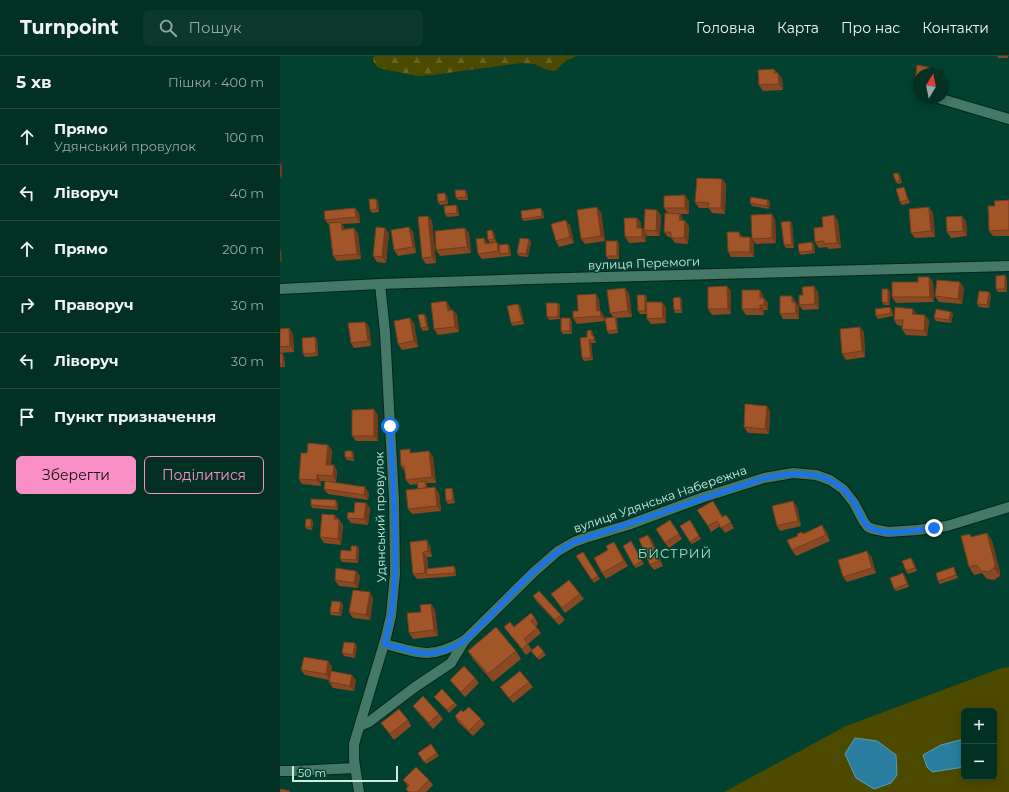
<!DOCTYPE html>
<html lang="uk">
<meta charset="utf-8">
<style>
:root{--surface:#023124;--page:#0c392c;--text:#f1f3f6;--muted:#96a9a6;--line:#234c41;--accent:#fa8fc7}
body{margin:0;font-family:Montserrat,sans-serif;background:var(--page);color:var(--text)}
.controls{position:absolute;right:12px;bottom:12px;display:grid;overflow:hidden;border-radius:6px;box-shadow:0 2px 10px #0003}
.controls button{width:36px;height:36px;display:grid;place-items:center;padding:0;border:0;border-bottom:1px solid var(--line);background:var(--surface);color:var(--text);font:20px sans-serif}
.compass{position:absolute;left:633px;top:12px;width:36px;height:36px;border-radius:50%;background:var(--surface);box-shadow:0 2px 10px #0003;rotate:10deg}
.scale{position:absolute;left:12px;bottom:10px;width:106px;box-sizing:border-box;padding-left:4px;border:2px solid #d0ece1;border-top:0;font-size:11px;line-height:14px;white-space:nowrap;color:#d0ece1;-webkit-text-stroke:3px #024130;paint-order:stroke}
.stop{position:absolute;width:12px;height:12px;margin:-9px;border:3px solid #1a73e8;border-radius:50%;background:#fff}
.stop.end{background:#1a73e8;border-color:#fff;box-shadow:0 1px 4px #0008}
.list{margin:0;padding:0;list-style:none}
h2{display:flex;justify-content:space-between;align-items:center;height:52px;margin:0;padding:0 16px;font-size:17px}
h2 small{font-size:13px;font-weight:400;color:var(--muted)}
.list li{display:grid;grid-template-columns:26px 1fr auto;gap:12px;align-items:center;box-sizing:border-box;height:56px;padding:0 16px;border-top:1px solid var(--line)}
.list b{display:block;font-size:15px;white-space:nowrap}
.list p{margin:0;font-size:13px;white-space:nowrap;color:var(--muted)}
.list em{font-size:13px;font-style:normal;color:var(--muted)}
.actions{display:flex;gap:8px;padding:12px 16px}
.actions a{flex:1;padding:9px 0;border:1px solid var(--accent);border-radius:6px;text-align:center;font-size:14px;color:var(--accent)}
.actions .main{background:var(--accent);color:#111}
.icon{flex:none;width:22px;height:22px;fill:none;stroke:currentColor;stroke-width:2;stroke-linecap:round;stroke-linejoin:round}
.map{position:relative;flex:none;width:729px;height:736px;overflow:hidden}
header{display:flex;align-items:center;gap:24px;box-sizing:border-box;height:56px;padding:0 20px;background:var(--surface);border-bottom:1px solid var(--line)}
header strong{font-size:19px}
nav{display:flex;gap:22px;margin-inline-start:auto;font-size:14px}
.search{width:280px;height:36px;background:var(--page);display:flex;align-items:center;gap:10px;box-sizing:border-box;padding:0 14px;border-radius:6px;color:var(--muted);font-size:15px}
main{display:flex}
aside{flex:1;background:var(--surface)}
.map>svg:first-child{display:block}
.green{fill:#4c4a00;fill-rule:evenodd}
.forest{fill:url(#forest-firs)}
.water{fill:#297d9e;stroke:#5b9eb2}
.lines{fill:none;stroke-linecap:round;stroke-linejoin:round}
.minor-casing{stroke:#06241a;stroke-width:12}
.minor{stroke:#437966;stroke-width:10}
.wall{fill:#8a4922}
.shaded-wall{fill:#713c1c}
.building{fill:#a15528;stroke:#713c1c}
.route{stroke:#1a73e8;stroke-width:5}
.labels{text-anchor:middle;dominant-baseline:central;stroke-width:3;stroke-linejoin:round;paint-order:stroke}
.street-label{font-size:12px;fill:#d0ece1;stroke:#024130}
.neighbourhood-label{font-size:13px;letter-spacing:1px;fill:#a7dfc9;stroke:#024130}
</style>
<header>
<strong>Turnpoint</strong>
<div class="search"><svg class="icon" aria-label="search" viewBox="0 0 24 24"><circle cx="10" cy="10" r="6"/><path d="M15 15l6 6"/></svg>Пошук</div>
<nav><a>Головна</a><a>Карта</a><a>Про нас</a><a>Контакти</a></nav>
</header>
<main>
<aside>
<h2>5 хв<small>Пішки · 400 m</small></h2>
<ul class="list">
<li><svg class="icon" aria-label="ahead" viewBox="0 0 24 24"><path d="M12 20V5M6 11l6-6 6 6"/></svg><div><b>Прямо</b><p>Удянський провулок</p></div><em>100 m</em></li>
<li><svg class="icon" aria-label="left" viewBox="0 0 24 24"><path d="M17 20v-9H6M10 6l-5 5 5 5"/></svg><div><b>Ліворуч</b></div><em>40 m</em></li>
<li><svg class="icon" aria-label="ahead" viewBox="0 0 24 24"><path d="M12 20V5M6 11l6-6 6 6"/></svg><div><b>Прямо</b></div><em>200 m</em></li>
<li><svg class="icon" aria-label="right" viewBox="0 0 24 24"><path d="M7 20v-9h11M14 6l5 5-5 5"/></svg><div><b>Праворуч</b></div><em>30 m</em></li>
<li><svg class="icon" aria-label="left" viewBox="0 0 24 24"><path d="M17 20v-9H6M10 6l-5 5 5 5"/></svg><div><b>Ліворуч</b></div><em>30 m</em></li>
<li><svg class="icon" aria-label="arrive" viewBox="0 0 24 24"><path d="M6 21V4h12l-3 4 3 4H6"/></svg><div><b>Пункт призначення</b></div></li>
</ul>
<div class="actions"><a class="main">Зберегти</a><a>Поділитися</a></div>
</aside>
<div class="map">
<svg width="729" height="736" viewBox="0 0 729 736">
<defs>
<pattern id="forest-firs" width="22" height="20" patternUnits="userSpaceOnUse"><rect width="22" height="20" fill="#4c4a00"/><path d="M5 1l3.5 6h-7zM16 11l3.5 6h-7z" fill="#656425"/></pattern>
</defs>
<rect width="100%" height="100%" fill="#024130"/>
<!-- green -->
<path class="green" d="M729 611V736H444L566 670 722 612ZM684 655H714V721H684Z"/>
<!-- forest -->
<path class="forest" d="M94 0H297L287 4 275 15 267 14 254 8 242 7 152 19 137 20 99 12C95 9 92 5 94 0Z"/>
<!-- water -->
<g class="water">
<polygon points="575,682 597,685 616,699 617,719 611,727 594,733 576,722 565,698"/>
<polygon points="684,683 684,711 652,716 647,711 643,699 661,689"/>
</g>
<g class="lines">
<!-- minor casing -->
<g class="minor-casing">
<g id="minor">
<polyline points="658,42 729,63"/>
<polyline points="0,233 100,228 250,223 729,210"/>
<path d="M105 588C140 597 150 604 185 584"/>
<polyline points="80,670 89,666 135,631 171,607 185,584 254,516 278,495 294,486 305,482 348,469 421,442 484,422 513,417 536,419 550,424 563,433 574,447 584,466 588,471 593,473 608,476 637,474 667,470 729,451"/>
<polyline points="0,715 13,715 75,712"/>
<polyline points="79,736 74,704 74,688 106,581 111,560 115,518 114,443 110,370 105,276 100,228"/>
</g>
</g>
<!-- minor -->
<use href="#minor" class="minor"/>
</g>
<!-- wall -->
<g class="wall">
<polygon points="717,0 728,0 728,2 719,2"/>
<polygon points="637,9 648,11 650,13 650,18 639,18 639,28 637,28 635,25"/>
<polygon points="494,13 497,17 502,22 503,34 483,35 479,29"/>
<polygon points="620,119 622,127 618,128 616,126"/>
<polygon points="442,123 446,128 445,158 432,157 429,152 419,152 415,146"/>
<polygon points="185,134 187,136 188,144 178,144 176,142"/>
<polygon points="625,134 630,147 622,149 620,146"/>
<polygon points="167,140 168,148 160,149 158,146"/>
<polygon points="96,143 98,145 99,156 92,157 90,154"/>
<polygon points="488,144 490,146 489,153 472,150 470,147"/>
<polygon points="729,144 729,180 713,180 709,175 715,150"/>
<polygon points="409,145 409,158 400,158 403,163 403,165 405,165 409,170 408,188 395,187 391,181 388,181 384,176 388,157 384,152"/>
<polygon points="176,149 178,152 179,160 167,161 165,158"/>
<polygon points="649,151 653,157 655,181 635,182 631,177"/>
<polygon points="263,155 264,162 244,165 242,163"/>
<polygon points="321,156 325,185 305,188 301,183"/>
<polygon points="79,157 80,167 62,168 64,171 65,173 74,172 78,178 81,203 57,205 53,200 50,170 45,164"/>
<polygon points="381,159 380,180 367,180 364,174"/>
<polygon points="554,159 558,165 561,192 548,193 547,191 539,192 535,186 543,171"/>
<polygon points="148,160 152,165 156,207 146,208 142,202"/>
<polygon points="357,162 361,167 361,172 362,172 366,178 366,186 349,187 345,181"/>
<polygon points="495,163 496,187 476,188 472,183"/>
<polygon points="686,165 687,180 671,182 667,176"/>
<polygon points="512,167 514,192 506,192 504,189"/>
<polygon points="290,169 294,187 279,191 276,185"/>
<polygon points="129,171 133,176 136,197 118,200 114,194"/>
<polygon points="109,177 106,207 97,206 93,200"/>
<polygon points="189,177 191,197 160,200 156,194"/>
<polygon points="214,177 216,186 210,187 208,184"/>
<polygon points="249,183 251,186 248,201 239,200 237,197"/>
<polygon points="337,185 339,188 339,203 328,203 326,200"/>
<polygon points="474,186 474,201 451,201 448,196"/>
<polygon points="532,186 534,189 535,197 521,199 519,196"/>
<polygon points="208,187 219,189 228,188 230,191 231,200 202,203 198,198"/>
<polygon points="725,219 727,222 727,236 718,236 716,233"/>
<polygon points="649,221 653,226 654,246 616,247 612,241 638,226"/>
<polygon points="447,230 451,235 451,258 432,259 428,253"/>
<polygon points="684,232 682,248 659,246 655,240"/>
<polygon points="538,236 539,253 523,254 519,249 523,239"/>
<polygon points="610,236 610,249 604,249 602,246"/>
<polygon points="709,236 711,239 709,252 699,251 697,248"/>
<polygon points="349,237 352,261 336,262 337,264 338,277 329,278 327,275 333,261 330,257"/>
<polygon points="365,239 367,241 367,246 386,251 386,267 371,268 367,263 367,258 360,258 358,255"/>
<polygon points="483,239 483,242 484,242 488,247 488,254 484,254 484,259 466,259 462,253"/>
<polygon points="319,243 320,254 324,260 325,265 297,268 293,262 298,255"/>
<polygon points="402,244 402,257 395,257 394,254"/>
<polygon points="166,245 170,251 171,254 173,254 177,259 179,276 158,279 154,273"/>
<polygon points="515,246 519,251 519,263 503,263 500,258"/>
<polygon points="278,247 280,249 280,263 269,264 267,261"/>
<polygon points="240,250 244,268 233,270 231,267"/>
<polygon points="612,253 613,260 598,263 596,260"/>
<polygon points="671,256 673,258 671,267 656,265 654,262"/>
<polygon points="144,258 146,260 149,274 143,275 141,272"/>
<polygon points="636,258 649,264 647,280 626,279 622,273 622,270 617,269 614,264"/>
<polygon points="292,265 292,278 283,278 281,275"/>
<polygon points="85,266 89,271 91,290 74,292 71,287"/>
<polygon points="134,267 138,291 122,294 118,288"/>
<polygon points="9,272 13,278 14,296 0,297 0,273"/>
<polygon points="311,274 313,277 313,280 315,283 316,287 311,287 313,304 304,305 302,302 307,281"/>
<polygon points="584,276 585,301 566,304 562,298"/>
<polygon points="35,281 37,284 38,300 25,301 23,298"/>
<polygon points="0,297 4,300 5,311 0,311"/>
<polygon points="490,355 489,378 468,377 464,371"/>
<polygon points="98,359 98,385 76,385 72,380"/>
<polygon points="52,394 51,409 54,409 57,415 56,426 46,425 89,437 88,444 48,438 44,433 45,425 41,425 41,430 22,428 19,423 27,397"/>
<polygon points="149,395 153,401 156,427 147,427 147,432 159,437 161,455 132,458 128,453 138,433 137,428 130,429 126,424 125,416 121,410 132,397"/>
<polygon points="74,398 74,405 67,404 65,401"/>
<polygon points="172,432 173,435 175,447 168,448 166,445"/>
<polygon points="513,445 517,451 521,470 500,475 497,470"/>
<polygon points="58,447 58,454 32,452 31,449"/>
<polygon points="436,450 443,461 446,459 454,472 445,477 440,470 431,476 428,470"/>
<polygon points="90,452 88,469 71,467 67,462 74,457"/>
<polygon points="31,463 33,466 32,474 27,473 25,471"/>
<polygon points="412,467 421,483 412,488 410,486"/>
<polygon points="63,469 61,489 44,487 40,481"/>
<polygon points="394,470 402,483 389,492 385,487"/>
<polygon points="546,475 550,485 516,500 512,494 523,477"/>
<polygon points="707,477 712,485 720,516 720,520 714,524 707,523 702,517 694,519 689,511 692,481"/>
<polygon points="368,479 372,484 383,510 374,514 370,509"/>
<polygon points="351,485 364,508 356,512 354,510"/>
<polygon points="130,486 150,490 152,501 147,501 148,512 176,513 176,520 137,523 133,518"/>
<polygon points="334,486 348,510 326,523 322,517 328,494"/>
<polygon points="79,493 78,507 62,506 60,503 71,495"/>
<polygon points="303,496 320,523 314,527 296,500"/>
<polygon points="591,500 596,517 567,526 563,521"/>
<polygon points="631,502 633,504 637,515 628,518 626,515"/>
<polygon points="675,514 678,522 660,528 658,525"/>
<polygon points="76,515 80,520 78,532 59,530 55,524"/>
<polygon points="623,517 625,520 629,531 616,535 614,533"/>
<polygon points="271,538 300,538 304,543 285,557"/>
<polygon points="253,540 281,559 285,564 279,569 257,546"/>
<polygon points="93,542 90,564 73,562 69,556"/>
<polygon points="151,548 155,554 158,580 133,583 129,577 141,556"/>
<polygon points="63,549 61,560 51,559 50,556"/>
<polygon points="255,562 258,568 256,570 261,577 248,588 252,594 246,599 224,571 234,571"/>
<polygon points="77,590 75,602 64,600 62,597"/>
<polygon points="188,595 236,595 241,603 213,626 193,603"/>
<polygon points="264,596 266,599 259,604 253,597"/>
<polygon points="48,605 52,611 51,615 76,624 74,635 53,632 49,626 49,624 25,619 21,614"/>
<polygon points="195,622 199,627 185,641 174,629 170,624"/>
<polygon points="249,626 253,631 233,647 220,631"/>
<polygon points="154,641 175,647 177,649 169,657"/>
<polygon points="133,650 159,658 163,663 153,673 137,655"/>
<polygon points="183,656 201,663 205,668 193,680 178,666 175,660"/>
<polygon points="128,664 131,670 114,684 101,667"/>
<polygon points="151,688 159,700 146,708 138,697"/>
<polygon points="123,724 149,724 153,729 146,736 128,736 126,733 128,730"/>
</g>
<!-- shaded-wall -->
<g class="shaded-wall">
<polygon points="648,11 650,13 650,18 647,18"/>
<polygon points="498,17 502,22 503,34 499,28"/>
<polygon points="0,107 2,110 2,123 0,120"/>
<polygon points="618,117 620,119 622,127 620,124"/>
<polygon points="442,123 446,128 445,158 441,152"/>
<polygon points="185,134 187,136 188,144 186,141"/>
<polygon points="165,137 167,140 168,148 166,145"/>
<polygon points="405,139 409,145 409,158 405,152"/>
<polygon points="96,143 98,145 99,156 97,153"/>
<polygon points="488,144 490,146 489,153 487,150"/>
<polygon points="176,149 178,152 179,160 177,157"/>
<polygon points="317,151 321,156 325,185 321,180"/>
<polygon points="649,151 653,157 655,181 651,175"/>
<polygon points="75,152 79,157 80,167 76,161"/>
<polygon points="261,152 263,155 264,162 262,160"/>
<polygon points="377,154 381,159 380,180 376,175"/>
<polygon points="400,158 403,163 403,170 399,164"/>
<polygon points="492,158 495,163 496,187 492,182"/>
<polygon points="554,159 558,165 561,192 557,187"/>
<polygon points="148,160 152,165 156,207 152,201"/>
<polygon points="682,160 686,165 687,180 683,175"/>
<polygon points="357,162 361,167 361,178 357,172"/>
<polygon points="286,164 290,169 294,187 290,181"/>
<polygon points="405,165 409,170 408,188 404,182"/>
<polygon points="510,165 512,167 514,192 512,189"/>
<polygon points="61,166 64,171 65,179 62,174"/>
<polygon points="129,171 133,176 136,197 133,191"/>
<polygon points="74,172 78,178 81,203 77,198"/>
<polygon points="105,172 109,177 106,207 102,201"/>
<polygon points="185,172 189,177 191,197 187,191"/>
<polygon points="362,172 366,178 366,186 362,181"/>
<polygon points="212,174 214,177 216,186 214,183"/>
<polygon points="459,176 463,181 460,181"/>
<polygon points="470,181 474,186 474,201 470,196"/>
<polygon points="204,182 208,187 205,188"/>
<polygon points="249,183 251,186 248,201 246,198"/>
<polygon points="337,185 339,188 339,203 337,200"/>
<polygon points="217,186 221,192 220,198 218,195"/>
<polygon points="532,186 534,189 535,197 533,195"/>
<polygon points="228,188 230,191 231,200 229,197"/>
<polygon points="0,193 1,195 2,207 0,204"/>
<polygon points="725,219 727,222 727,236 725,233"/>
<polygon points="649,221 653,226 654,246 650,241"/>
<polygon points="680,226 684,232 682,248 678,243"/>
<polygon points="447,230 451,235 451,258 448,253"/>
<polygon points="534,230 538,236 539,253 535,248"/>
<polygon points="345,232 349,237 352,261 348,255"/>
<polygon points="608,233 610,236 610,249 608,247"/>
<polygon points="480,234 483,239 484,247 480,242"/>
<polygon points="709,236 711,239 709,252 707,249"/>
<polygon points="316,238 319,243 320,254 324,260 325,265 317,255"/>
<polygon points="365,239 367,241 367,258 365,255"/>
<polygon points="512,240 519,251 519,263 516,257 512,246"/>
<polygon points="400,241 402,244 402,257 401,254"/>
<polygon points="484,242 488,247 488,254 484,249"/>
<polygon points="166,245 170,251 171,260 168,255"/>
<polygon points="382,246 386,251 386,267 383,262"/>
<polygon points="278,247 280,249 280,263 278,261"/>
<polygon points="238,248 240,250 244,268 242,265"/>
<polygon points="480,249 484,254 484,259 480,253"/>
<polygon points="610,251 612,253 613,260 611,257"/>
<polygon points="633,253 637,258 632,258"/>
<polygon points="173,254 177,259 179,276 175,271"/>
<polygon points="671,256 673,258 671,267 669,264"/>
<polygon points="144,258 146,260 149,274 147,271"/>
<polygon points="645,259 649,264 647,280 644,275"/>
<polygon points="335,261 337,264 338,277 337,274"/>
<polygon points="130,262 134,267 138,291 134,285"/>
<polygon points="290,262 292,265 292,278 290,275"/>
<polygon points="85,266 89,271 91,290 88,285"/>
<polygon points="580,271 584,276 585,301 582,295"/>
<polygon points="9,272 13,278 14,296 10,290"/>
<polygon points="311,274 313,277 314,283 312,280"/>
<polygon points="314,280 315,283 316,287 314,284"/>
<polygon points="35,281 37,284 38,300 36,297"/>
<polygon points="309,284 311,287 313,304 311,302"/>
<polygon points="2,297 4,300 5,311 3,308"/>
<polygon points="487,350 490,355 489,378 485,373"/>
<polygon points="94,353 98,359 98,385 94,380"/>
<polygon points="48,389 52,394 50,414 46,409"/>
<polygon points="72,395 74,398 74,405 72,402"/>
<polygon points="149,395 153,401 156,427 152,421"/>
<polygon points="54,409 57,415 56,426 53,420"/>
<polygon points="37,419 41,425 41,430 37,424"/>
<polygon points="145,425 147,427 148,438 146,435"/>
<polygon points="85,431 89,437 88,444 84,439"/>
<polygon points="155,431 159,437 161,455 157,450"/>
<polygon points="172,432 173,435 175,447 173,444"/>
<polygon points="56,444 58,447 58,454 56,451"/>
<polygon points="513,445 517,451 521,470 518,465"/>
<polygon points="86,447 90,452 88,469 84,463"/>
<polygon points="55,459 59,464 54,463"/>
<polygon points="31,463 33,466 32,474 31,471"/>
<polygon points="59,463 63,469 61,489 58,483"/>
<polygon points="542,469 546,475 550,485 546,479"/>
<polygon points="707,477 712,485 720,516 720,520 714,512"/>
<polygon points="368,479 372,484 383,510 379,505"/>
<polygon points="147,484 150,490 152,501 148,495"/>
<polygon points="334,486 337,491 348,510 344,505"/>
<polygon points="77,490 79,493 78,507 76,504"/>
<polygon points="587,495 591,500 596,517 592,512"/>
<polygon points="143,496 147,501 149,519 147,519 145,517"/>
<polygon points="631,502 633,504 637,515 635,512"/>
<polygon points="174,510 176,513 176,520 175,517"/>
<polygon points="674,511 675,514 678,522 676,519"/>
<polygon points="76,515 80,520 78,532 74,527"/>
<polygon points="623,517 625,520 629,531 627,528"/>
<polygon points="90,536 93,542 90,564 86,559"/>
<polygon points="61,546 63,549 61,560 59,557"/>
<polygon points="151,548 155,554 158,580 154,574"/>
<polygon points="75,587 77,590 75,602 73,599"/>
<polygon points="48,605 52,611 50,624 46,618"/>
<polygon points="72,619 76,624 74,635 70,630"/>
</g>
<!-- building -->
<g class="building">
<polygon points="637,9 648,11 647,18 639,18 639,25 635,25"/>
<polygon points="494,13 494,17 498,17 499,28 479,29 478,14"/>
<polygon points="618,117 620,124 616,126 613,118"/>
<polygon points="417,122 442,123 441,152 428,152 429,147 415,146"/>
<polygon points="624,131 628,144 620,146 616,133"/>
<polygon points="175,134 185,134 186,141 176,142"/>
<polygon points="165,137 166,145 158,146 157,138"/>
<polygon points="405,139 405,152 384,152 384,140"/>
<polygon points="471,141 488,144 487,150 470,147"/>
<polygon points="89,143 96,143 97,153 90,154"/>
<polygon points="729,144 729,174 709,175 708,150 715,150 714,145"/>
<polygon points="176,149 177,157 165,158 164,150"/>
<polygon points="317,151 321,180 301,183 297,154"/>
<polygon points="649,151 651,175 631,177 629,153"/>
<polygon points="75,152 76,161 45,164 44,155"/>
<polygon points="261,152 262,160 242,163 241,155"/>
<polygon points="365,153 377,154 376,175 364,174"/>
<polygon points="385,157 400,158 399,164 405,165 404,182 391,182 391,176 384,176"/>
<polygon points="492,158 492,182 472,183 471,159"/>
<polygon points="554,159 557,187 544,188 544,185 535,186 534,172 543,171 542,161"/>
<polygon points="148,160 152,201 142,202 138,161"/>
<polygon points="682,160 683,175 667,176 666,161"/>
<polygon points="344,162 357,162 357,172 362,172 362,181 345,181"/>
<polygon points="286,164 290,181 276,185 271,168"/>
<polygon points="510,165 512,189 504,189 501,166"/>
<polygon points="61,166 62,174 74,172 77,198 53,200 49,167"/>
<polygon points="96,171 105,172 102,201 93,200"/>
<polygon points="129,171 133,191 114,194 111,174"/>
<polygon points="185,172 187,191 156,194 155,175"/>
<polygon points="212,174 214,183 208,184 207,175"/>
<polygon points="447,176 459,176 460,181 470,181 470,196 448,196"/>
<polygon points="204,182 205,188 217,186 218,195 198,198 196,183"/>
<polygon points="240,182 249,183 246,198 237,197"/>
<rect x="326" y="185" width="11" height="15"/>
<polygon points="532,186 533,195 519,196 518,188"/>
<polygon points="228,188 229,197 220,198 219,189"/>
<polygon points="725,219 725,233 716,233 716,220"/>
<polygon points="638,221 649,221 650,241 612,241 612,226 638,226"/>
<polygon points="657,224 680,226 678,243 655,240"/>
<polygon points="447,230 448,253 428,253 428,231"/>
<polygon points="534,230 535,248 519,249 519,239 523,239 522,231"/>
<polygon points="345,232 348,255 330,257 327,234"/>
<polygon points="602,233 608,233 608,247 602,246"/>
<polygon points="462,234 480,234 480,242 484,242 484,249 480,249 480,253 462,253"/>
<polygon points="699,235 709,236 707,249 697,248"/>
<polygon points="316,238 317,255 320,254 321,260 293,262 293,255 298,255 297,239"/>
<polygon points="357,239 365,239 365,255 358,255"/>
<polygon points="500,240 512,240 512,246 515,246 516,257 500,258"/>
<polygon points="400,241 401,254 394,254 393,242"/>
<polygon points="166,245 168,255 173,254 175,271 154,273 151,247"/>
<polygon points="366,246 382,246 383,262 367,263"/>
<polygon points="266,247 278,247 278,261 267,261"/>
<polygon points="238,248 242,265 231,267 227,250"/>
<polygon points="610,251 611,257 596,260 595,253"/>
<polygon points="615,251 633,253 632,258 645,259 644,275 622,273 623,264 614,264"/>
<polygon points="656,253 671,256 669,264 654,262"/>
<polygon points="144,258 147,271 141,272 138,259"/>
<polygon points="335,261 337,274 327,275 325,262"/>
<polygon points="130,262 134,285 118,288 114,265"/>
<rect x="281" y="262" width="9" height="13"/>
<polygon points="85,266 88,285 71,287 68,267"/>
<polygon points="580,271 582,295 562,298 560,273"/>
<polygon points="9,272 10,290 0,291 0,273"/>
<polygon points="311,274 312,280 314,280 314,284 309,284 311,302 302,302 300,282 307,281 307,275"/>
<polygon points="35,281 36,297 23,298 22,282"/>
<polygon points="0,297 2,297 3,308 0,308"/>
<polygon points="465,348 487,350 485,373 464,371"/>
<polygon points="94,353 94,380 72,380 72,354"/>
<polygon points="28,387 48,389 46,409 54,409 53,420 37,419 37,424 19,423 21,397 27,397"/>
<polygon points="130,393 130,397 149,395 152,421 126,424 124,410 121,410 120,394"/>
<polygon points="65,395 72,395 72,402 65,401"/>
<polygon points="45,425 85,431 84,439 44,433"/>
<polygon points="145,425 146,432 138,433 137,426"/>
<polygon points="155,431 157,450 128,453 126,434"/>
<polygon points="172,432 173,444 166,445 165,433"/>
<polygon points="31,443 56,444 56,451 31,449"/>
<polygon points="433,445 442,461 446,459 451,466 441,472 437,465 428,470 417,454"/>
<polygon points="513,445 518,465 497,470 492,450"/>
<polygon points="75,446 86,447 84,463 67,462 68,456 74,457"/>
<polygon points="42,458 55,459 54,463 59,463 58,483 40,481"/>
<polygon points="26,463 31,463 31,471 25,471"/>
<polygon points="390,464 399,478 385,487 376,473"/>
<polygon points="410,464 419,480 410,486 400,470"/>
<polygon points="542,469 546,479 512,494 507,484 518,480 517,478 522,476 523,478"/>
<polygon points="707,477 715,508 714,512 709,516 701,515 697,509 689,511 681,480 690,478 691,481"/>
<polygon points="368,479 379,505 370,509 359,483"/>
<polygon points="147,484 148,495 143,496 145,517 133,518 130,486"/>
<polygon points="351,485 362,505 354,510 343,490"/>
<polygon points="334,486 344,505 322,517 314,502 328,494 326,490"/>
<polygon points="71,490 77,490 76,504 60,503 61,494 71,495"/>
<polygon points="587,495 592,512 563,521 558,504"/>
<polygon points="303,496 318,520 312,524 296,500"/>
<polygon points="631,502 635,512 626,515 622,505"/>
<polygon points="174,510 175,517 147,519 146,513"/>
<polygon points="674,511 676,519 658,525 656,517"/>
<polygon points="56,512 76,515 74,527 55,524"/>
<polygon points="623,517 627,528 614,533 610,522"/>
<polygon points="289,524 300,538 282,552 271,538"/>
<polygon points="73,534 90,536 86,559 69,556"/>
<polygon points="259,535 281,559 275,564 253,540"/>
<polygon points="52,545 61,546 59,557 50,556"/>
<polygon points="151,548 154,574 129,577 127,557 141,556 140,549"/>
<polygon points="251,557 255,562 251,565 257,572 244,583 248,588 242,593 224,571 230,566 234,571"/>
<polygon points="216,571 236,595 208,618 188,595"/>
<polygon points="64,586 75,587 73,599 62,597"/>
<polygon points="258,589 264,596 257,602 251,595"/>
<polygon points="24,601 48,605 46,618 21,614"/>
<polygon points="184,610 195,622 181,636 170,624"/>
<polygon points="51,615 72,619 70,630 49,626"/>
<polygon points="240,615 249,626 229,642 220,631"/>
<polygon points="162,633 175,647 167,654 154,641"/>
<polygon points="143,640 159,658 149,667 133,650"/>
<polygon points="189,651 201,663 189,675 175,660 181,654 183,656"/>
<polygon points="119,653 128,664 110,678 101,667"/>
<polygon points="151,688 157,697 144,706 138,697"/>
<polygon points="136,711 149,724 137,736 129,736 126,733 129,729 123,724"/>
<polygon points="0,733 10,735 9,736 0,736"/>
</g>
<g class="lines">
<!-- route -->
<path class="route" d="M110 370C112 404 114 438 115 472 116 510 116 550 104 588L141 597C155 599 173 593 185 584 193 578 201 568 209 561 235 534 261 504 294 486L484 422C519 415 556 413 576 450 580 458 584 470 593 473 610 480 637 474 654 472"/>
</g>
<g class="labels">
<!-- street labels -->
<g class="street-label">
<text transform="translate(364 207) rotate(-2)">вулиця Перемоги</text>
<text transform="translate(380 443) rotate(-19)">вулиця Удянська Набережна</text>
<text transform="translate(100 461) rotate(-91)">Удянський провулок</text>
</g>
<!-- neighbourhood labels -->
<g class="neighbourhood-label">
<text x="395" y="497">БИСТРИЙ</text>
</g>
</g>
</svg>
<div class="controls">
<button>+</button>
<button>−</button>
</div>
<svg class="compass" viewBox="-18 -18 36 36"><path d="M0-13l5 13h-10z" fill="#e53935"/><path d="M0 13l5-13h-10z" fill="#96a9a6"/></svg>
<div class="scale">50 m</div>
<div class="stop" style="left:110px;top:370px"></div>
<div class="stop end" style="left:654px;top:472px"></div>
</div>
</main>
